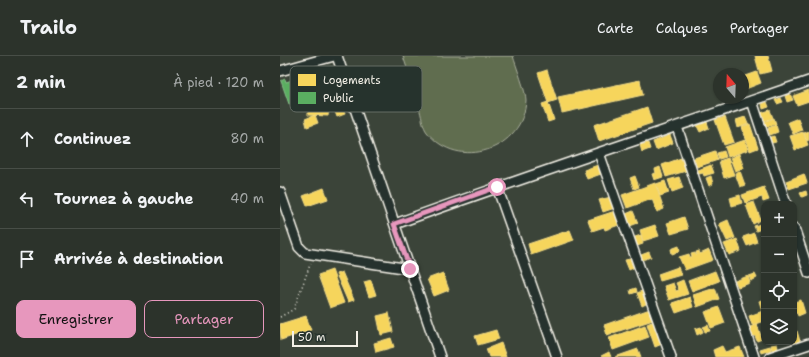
<!DOCTYPE html>
<html lang="fr">
<meta charset="utf-8">
<style>
:root{--surface:#2c332b;--page:#343b33;--text:#f1f3f6;--muted:#a6aaa9;--line:#484e47;--accent:#e797bd}
body{margin:0;font-family:"Shantell Sans",sans-serif;background:var(--page);color:var(--text)}
.controls{position:absolute;right:12px;bottom:12px;display:grid;overflow:hidden;border-radius:8px;box-shadow:0 1px 3px #0004}
.controls button{width:36px;height:36px;display:grid;place-items:center;padding:0;border:0;border-bottom:1px solid var(--line);background:var(--surface);color:var(--text);font:20px sans-serif}
.compass{position:absolute;left:433px;top:12px;width:36px;height:36px;border-radius:50%;background:var(--surface);box-shadow:0 1px 3px #0004;rotate:341deg}
.scale{position:absolute;left:12px;bottom:10px;width:66px;box-sizing:border-box;padding-left:4px;border:2px solid #f4f1e8;border-top:0;font-size:11px;line-height:14px;white-space:nowrap;color:#f4f1e8;-webkit-text-stroke:3px #26332d;paint-order:stroke}
.stop{position:absolute;width:12px;height:12px;margin:-9px;border:3px solid #e797bd;border-radius:50%;background:#fff}
.stop.end{background:#e797bd;border-color:#fff;box-shadow:0 1px 4px #0008}
.list{margin:0;padding:0;list-style:none}
h2{display:flex;justify-content:space-between;align-items:center;height:52px;margin:0;padding:0 16px;font-size:17px}
h2 small{font-size:13px;font-weight:400;color:var(--muted)}
.list li{display:grid;grid-template-columns:26px 1fr auto;gap:12px;align-items:center;box-sizing:border-box;height:60px;padding:0 16px;border-top:1px solid var(--line)}
.list b{display:block;font-size:15px;white-space:nowrap}
.list em{font-size:13px;font-style:normal;color:var(--muted)}
.actions{display:flex;gap:8px;padding:12px 16px}
.actions a{flex:1;padding:9px 0;border:1px solid var(--accent);border-radius:8px;text-align:center;font-size:14px;color:var(--accent)}
.actions .main{background:var(--accent);color:#111}
.icon{flex:none;width:22px;height:22px;fill:none;stroke:currentColor;stroke-width:2;stroke-linecap:round;stroke-linejoin:round}
.map{position:relative;flex:none;width:529px;height:301px;overflow:hidden}
header{display:flex;align-items:center;gap:24px;box-sizing:border-box;height:56px;padding:0 20px;background:var(--surface);border-bottom:1px solid var(--line)}
header strong{font-size:19px}
nav{display:flex;gap:22px;margin-inline-start:auto;font-size:14px}
main{display:flex}
aside{flex:1;background:var(--surface)}
.map>svg:first-child{display:block}
.green{fill:#606d4f;stroke:#aaaf9c}
.homes{fill:#f6d55c;stroke:#f5dd86}
.public{fill:#5aae61;stroke:#88c28a}
.lines{fill:none;stroke-linecap:round;stroke-linejoin:round}
.minor-casing{stroke:#f4f1e8;stroke-width:12}
.path{stroke:#f4f1e8;stroke-width:1.5;stroke-dasharray:1 3;stroke-linecap:butt}
.minor{stroke:#26332d;stroke-width:9}
.route{stroke:#e797bd;stroke-width:5}
.key{fill:#26332d;stroke:#646c65;stroke-width:1}
.key-label{font-size:11px;fill:#f4f1e8}
</style>
<header>
<strong>Trailo</strong>
<nav><a>Carte</a><a>Calques</a><a>Partager</a></nav>
</header>
<main>
<aside>
<h2>2 min<small>À pied · 120 m</small></h2>
<ul class="list">
<li><svg class="icon" aria-label="ahead" viewBox="0 0 24 24"><path d="M12 20V5M6 11l6-6 6 6"/></svg><div><b>Continuez</b></div><em>80 m</em></li>
<li><svg class="icon" aria-label="left" viewBox="0 0 24 24"><path d="M17 20v-9H6M10 6l-5 5 5 5"/></svg><div><b>Tournez à gauche</b></div><em>40 m</em></li>
<li><svg class="icon" aria-label="arrive" viewBox="0 0 24 24"><path d="M6 21V4h12l-3 4 3 4H6"/></svg><div><b>Arrivée à destination</b></div></li>
</ul>
<div class="actions"><a class="main">Enregistrer</a><a>Partager</a></div>
</aside>
<div class="map">
<svg width="529" height="301" viewBox="0 0 529 301">
<rect width="100%" height="100%" fill="#3b4439"/>
<filter id="ink" filterUnits="userSpaceOnUse"><feTurbulence type="fractalNoise" baseFrequency=".025" numOctaves="2"/><feDisplacementMap in="SourceGraphic" scale="8" xChannelSelector="R" yChannelSelector="G"/><feConvolveMatrix kernelMatrix="1 2 1 2 8 2 1 2 1" color-interpolation-filters="sRGB"/></filter>
<g filter="url(#ink)">
<!-- green -->
<path class="green" d="M123 0H233C236 10 246 36 246 44 244 94 178 116 147 76 143 71 142 62 140 55 135 37 129 18 123 0Z"/>
<!-- homes -->
<g class="homes">
<polygon points="475,0 488,0 492,15 480,18"/>
<polygon points="267,14 277,44 268,47 258,17"/>
<polygon points="477,16 481,27 463,34 463,21"/>
<polygon points="360,24 363,39 282,57 278,41"/>
<polygon points="529,34 529,45 517,49 513,40"/>
<polygon points="510,38 513,44 507,46 505,40"/>
<polygon points="58,39 65,58 57,61 50,42"/>
<polygon points="501,42 503,46 497,48 495,44"/>
<polygon points="268,46 274,64 268,66 262,48"/>
<polygon points="487,46 489,51 483,53 482,48"/>
<polygon points="28,51 49,52 48,60 28,59"/>
<polygon points="367,51 372,67 319,85 314,69"/>
<polygon points="490,54 493,62 484,65 481,57"/>
<polygon points="35,59 38,67 27,71 25,63"/>
<polygon points="445,61 454,86 444,89 435,64"/>
<polygon points="465,61 468,68 458,72 456,64"/>
<polygon points="494,62 496,68 486,71 484,66"/>
<polygon points="518,62 522,74 513,78 508,66"/>
<polygon points="427,66 429,72 420,76 417,70"/>
<polygon points="470,68 478,92 470,95 462,71"/>
<polygon points="496,69 498,76 490,79 488,72"/>
<polygon points="529,75 529,84 527,85 524,77"/>
<polygon points="523,76 528,89 515,94 510,80"/>
<polygon points="390,79 393,87 376,94 373,86"/>
<polygon points="494,80 496,86 492,87 490,81"/>
<polygon points="465,84 468,94 448,101 445,91"/>
<polygon points="368,87 370,93 362,96 360,89"/>
<polygon points="435,95 438,104 417,111 414,102"/>
<polygon points="444,95 446,101 439,103 437,97"/>
<polygon points="459,98 464,112 455,115 450,102"/>
<polygon points="401,102 406,115 386,121 382,109"/>
<polygon points="448,102 454,119 444,122 439,105"/>
<polygon points="318,109 321,118 307,123 304,114"/>
<polygon points="431,109 434,117 424,120 423,117 419,118 418,114"/>
<polygon points="380,111 383,121 374,124 372,118 376,117 375,113"/>
<polygon points="460,115 465,129 460,131 455,117"/>
<polygon points="524,118 527,127 509,133 506,125"/>
<polygon points="355,120 359,131 354,133 350,122"/>
<polygon points="431,120 433,128 429,130 426,122"/>
<polygon points="399,121 403,132 392,136 388,124"/>
<polygon points="385,125 389,137 380,140 376,128"/>
<polygon points="375,127 384,153 377,156 372,143 347,152 342,139"/>
<polygon points="484,131 489,144 483,146 482,141 465,147 462,139"/>
<polygon points="44,132 48,143 27,150 23,140"/>
<polygon points="526,135 527,139 522,141 520,137"/>
<polygon points="460,139 462,147 452,150 450,142"/>
<polygon points="331,141 335,152 323,156 319,144"/>
<polygon points="474,146 481,164 473,168 466,149"/>
<polygon points="335,155 339,169 325,174 324,171 312,175 308,164"/>
<polygon points="353,155 358,167 350,170 346,158"/>
<polygon points="404,161 408,173 391,178 387,167"/>
<polygon points="448,164 455,182 447,185 439,168"/>
<polygon points="484,167 484,172 476,175 474,170"/>
<polygon points="375,169 379,180 363,185 360,174"/>
<polygon points="290,174 294,184 251,199 248,188"/>
<polygon points="474,177 477,186 467,190 463,181"/>
<polygon points="361,179 363,188 357,190 355,181"/>
<polygon points="457,183 461,195 449,199 444,188"/>
<polygon points="399,190 400,195 392,198 391,193"/>
<polygon points="429,194 433,204 405,214 399,201 409,198 410,201 412,201 411,198 415,197 416,199 417,199 416,196 419,195 420,198"/>
<polygon points="369,196 371,201 362,204 361,199"/>
<polygon points="350,203 353,212 349,214 345,204"/>
<polygon points="398,211 401,219 380,225 378,218"/>
<polygon points="52,214 64,247 50,252 38,219"/>
<polygon points="435,215 439,225 412,235 408,225"/>
<polygon points="62,216 74,244 68,246 56,218"/>
<polygon points="163,217 169,234 154,240 147,223"/>
<polygon points="475,218 477,222 471,225 469,220"/>
<polygon points="468,220 470,227 458,231 455,225"/>
<polygon points="91,224 96,239 89,241 84,226"/>
<polygon points="403,224 408,238 389,244 384,230 393,227 396,235 399,234 396,227"/>
<polygon points="356,232 357,236 351,238 350,234"/>
<polygon points="435,232 439,243 417,251 413,239"/>
<polygon points="362,235 366,248 362,250 357,237"/>
<polygon points="410,241 413,251 396,257 392,247"/>
<polygon points="484,243 484,254 482,255 479,245"/>
<polygon points="521,244 525,257 518,260 517,257 514,258 514,246"/>
<polygon points="439,251 445,267 431,272 425,256"/>
<polygon points="370,253 373,264 327,279 324,269"/>
<polygon points="483,255 484,265 472,269 469,260"/>
<polygon points="109,257 113,276 101,279 97,260"/>
<polygon points="26,260 31,274 1,284 0,268"/>
<polygon points="374,265 382,288 375,291 367,268"/>
<polygon points="477,268 482,283 477,285 475,280 473,280 470,271"/>
<polygon points="365,269 369,281 333,294 329,282"/>
<polygon points="428,269 430,275 425,276 423,271"/>
<polygon points="421,271 423,276 417,279 415,273"/>
<polygon points="216,274 219,283 198,289 195,280"/>
<polygon points="514,275 514,276 517,275 520,285 512,288 512,286 514,286"/>
<polygon points="111,282 114,291 96,296 94,287"/>
<polygon points="221,287 226,301 209,301 206,293"/>
<polygon points="497,288 498,292 492,294 491,289"/>
<polygon points="442,290 445,296 460,291 464,301 435,301 433,294"/>
<polygon points="490,290 491,294 481,297 480,293"/>
<polygon points="358,293 361,301 335,301"/>
<polygon points="329,296 331,301 322,301 321,300"/>
</g>
<!-- public -->
<polygon class="public" points="40,15 46,31 13,42 14,46 9,48 1,25 5,23 6,26"/>
<g class="lines">
<!-- minor casing -->
<g class="minor-casing">
<g id="minor">
<polyline points="57,0 160,301"/>
<polyline points="0,15 54,0"/>
<polyline points="472,45 506,148"/>
<polyline points="397,71 474,301"/>
<polyline points="319,97 391,301"/>
<polyline points="217,131 277,301"/>
<polyline points="0,136 19,191 25,197 130,213"/>
<path d="M115 168C252 118 391 73 529 25"/>
<polyline points="514,172 529,217"/>
<polyline points="490,301 529,288"/>
</g>
</g>
<!-- path -->
<polyline class="path" points="0,261 14,253 31,206"/>
<!-- minor -->
<use href="#minor" class="minor"/>
</g>
</g>
<g class="lines" filter="url(#ink)">
<!-- route -->
<polyline class="route" points="130,213 114,168 217,131"/>
</g>
<!-- legend -->
<rect x="10" y="10" width="132" height="46" rx="6" class="key"/>
<rect x="18" y="18" width="18" height="12" fill="#f6d55c"/>
<rect x="18" y="36" width="18" height="12" fill="#5aae61"/>
<g class="key-label">
<text x="43" y="28">Logements</text>
<text x="43" y="46">Public</text>
</g>
</svg>
<div class="controls">
<button>+</button>
<button>−</button>
<button><svg class="icon" aria-label="locate" viewBox="0 0 24 24"><circle cx="12" cy="12" r="6"/><path d="M12 2v4M12 18v4M2 12h4M18 12h4"/></svg></button>
<button><svg class="icon" aria-label="layers" viewBox="0 0 24 24"><path d="M12 4l9 5-9 5-9-5zM3 14l9 5 9-5"/></svg></button>
</div>
<svg class="compass" viewBox="-18 -18 36 36"><path d="M0-13l5 13h-10z" fill="#e53935"/><path d="M0 13l5-13h-10z" fill="#a6aaa9"/></svg>
<div class="scale">50 m</div>
<div class="stop" style="left:217px;top:131px"></div>
<div class="stop end" style="left:130px;top:213px"></div>
</div>
</main>
